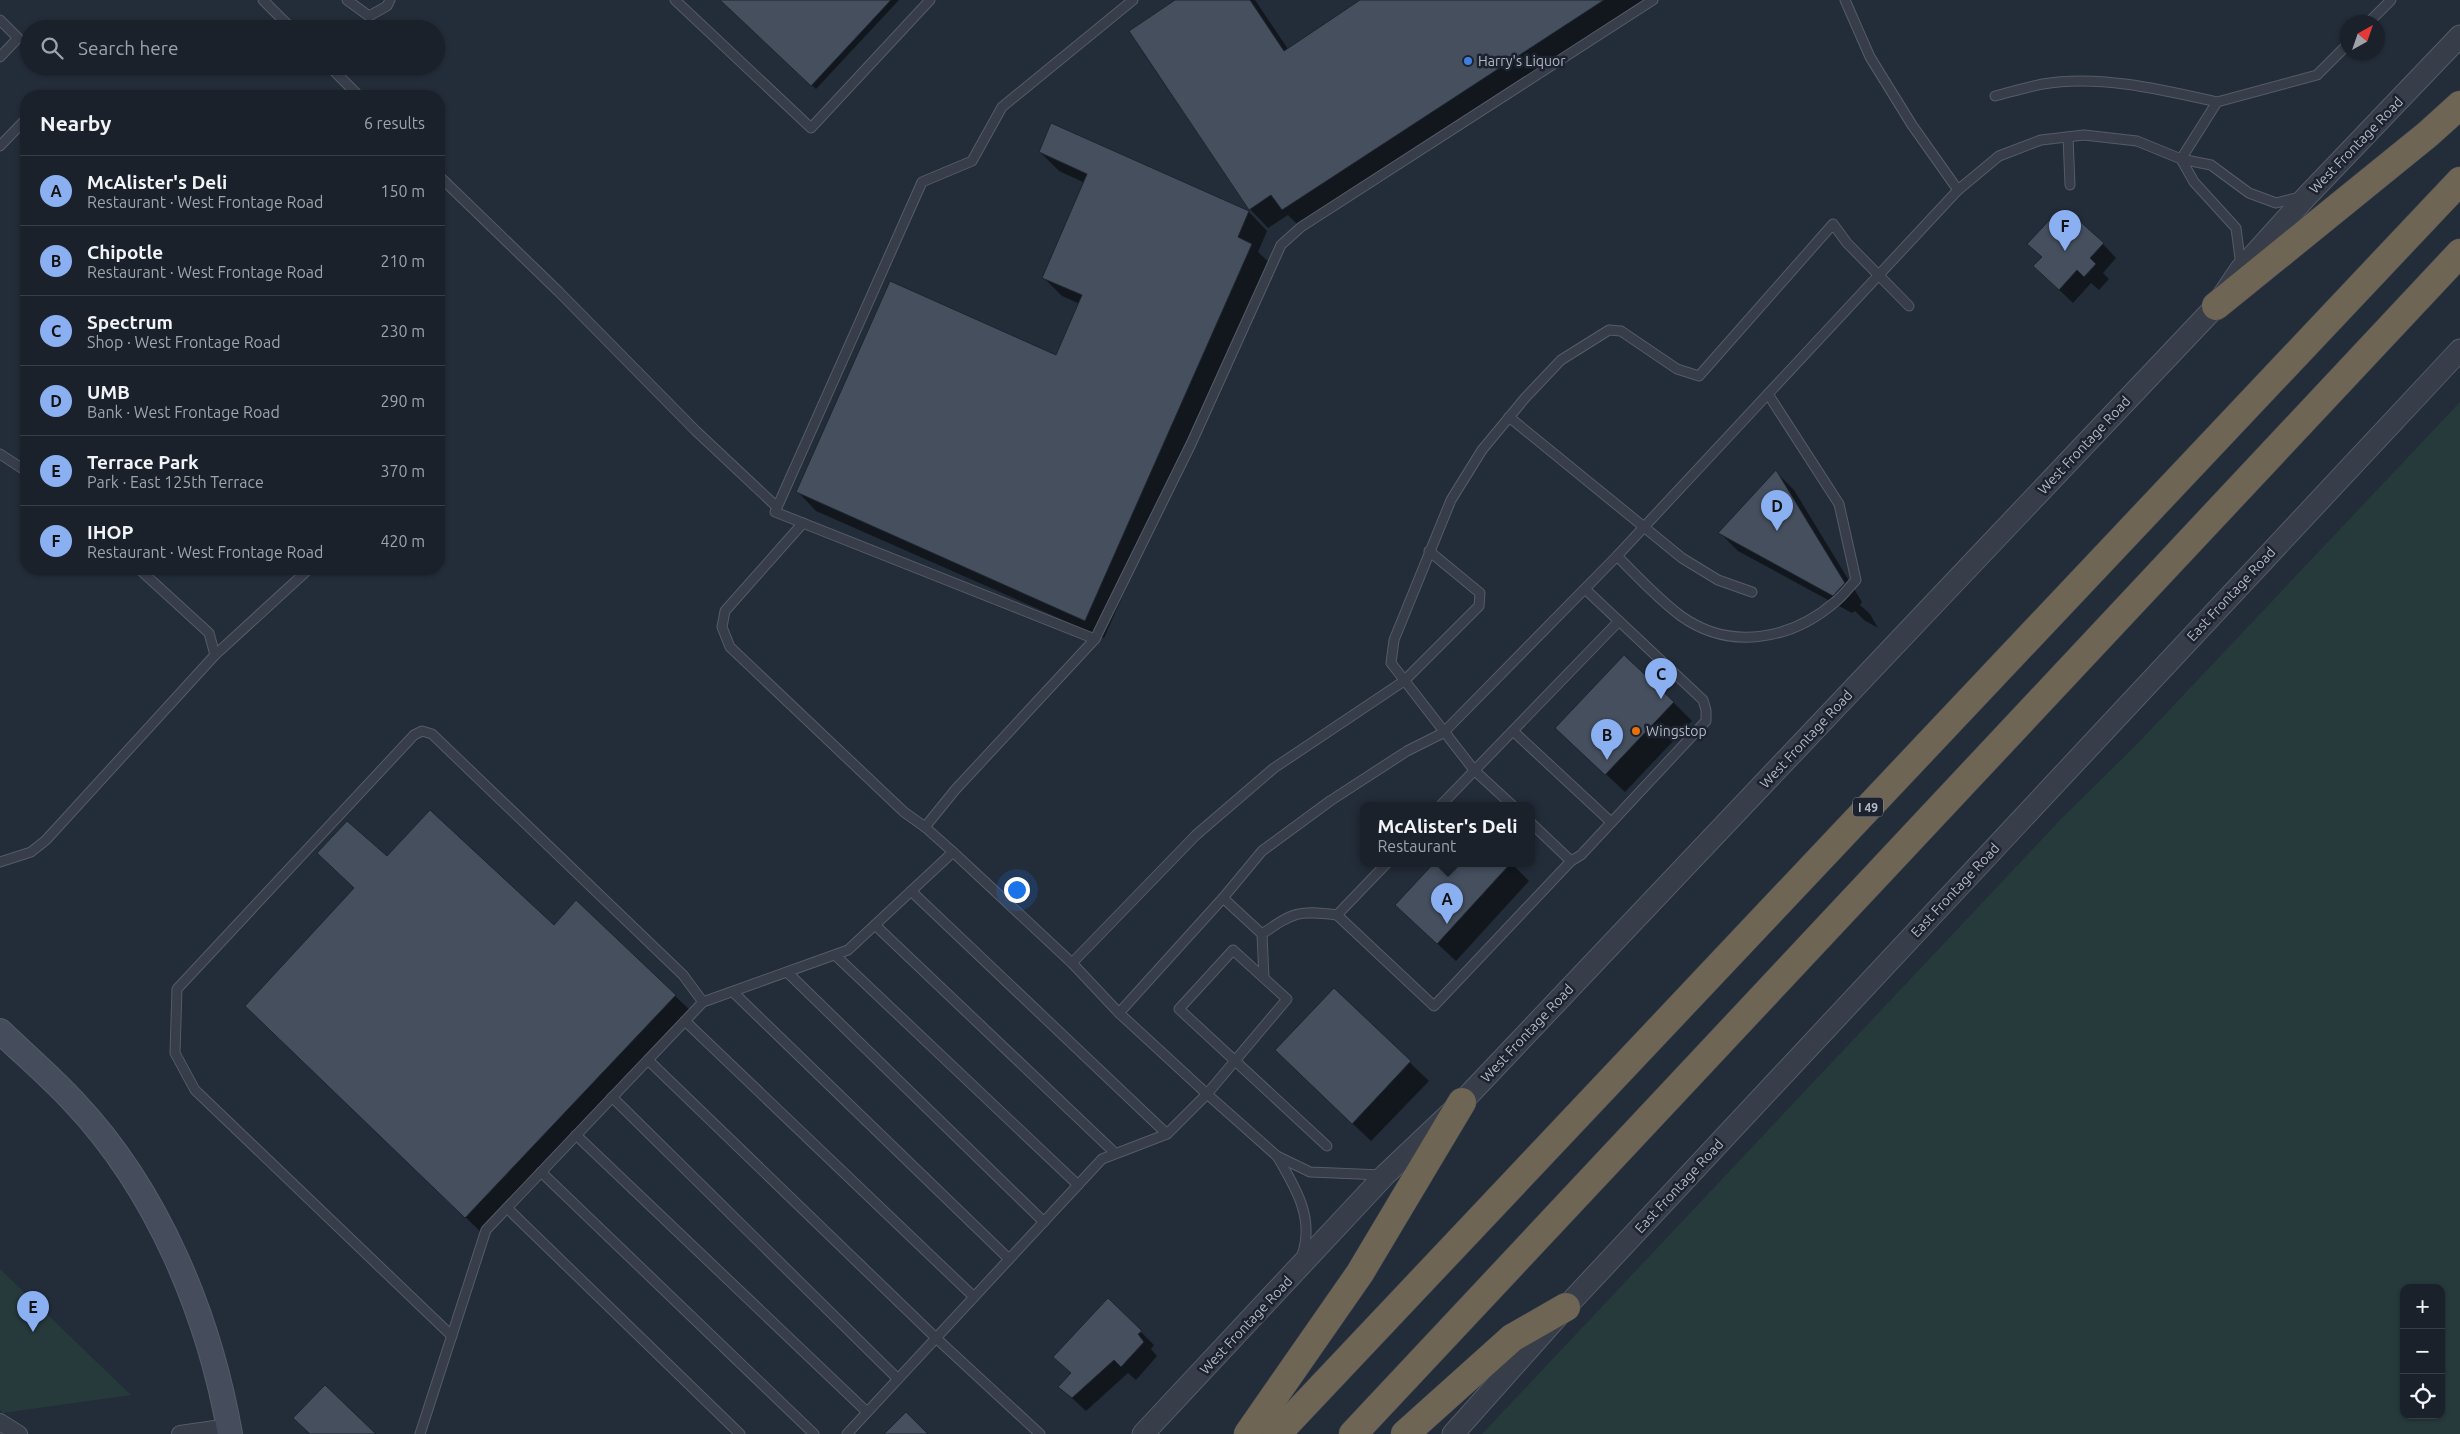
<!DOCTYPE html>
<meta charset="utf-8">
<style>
:root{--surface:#1a212b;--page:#232933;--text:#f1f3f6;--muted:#9fa3a9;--line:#383e47;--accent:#8bb0f2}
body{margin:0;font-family:Ubuntu,sans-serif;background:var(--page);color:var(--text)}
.controls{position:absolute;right:15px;bottom:15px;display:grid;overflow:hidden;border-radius:10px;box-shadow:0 1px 4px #0004}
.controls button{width:45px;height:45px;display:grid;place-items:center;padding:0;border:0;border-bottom:1px solid var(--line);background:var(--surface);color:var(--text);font:25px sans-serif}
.compass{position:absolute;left:2340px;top:15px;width:45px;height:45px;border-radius:50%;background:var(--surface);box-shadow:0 1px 4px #0004;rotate:40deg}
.you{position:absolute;left:1016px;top:889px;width:18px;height:18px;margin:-12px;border:4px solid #fff;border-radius:50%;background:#1a73e8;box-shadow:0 0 0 8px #1a73e833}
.badge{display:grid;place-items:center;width:32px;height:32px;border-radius:50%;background:var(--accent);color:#111;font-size:16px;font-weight:700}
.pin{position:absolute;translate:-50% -41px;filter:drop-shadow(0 1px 2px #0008)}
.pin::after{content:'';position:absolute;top:26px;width:18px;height:15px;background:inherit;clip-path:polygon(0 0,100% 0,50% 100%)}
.popup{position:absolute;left:1360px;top:802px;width:175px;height:65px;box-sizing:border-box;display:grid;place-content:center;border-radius:10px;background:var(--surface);filter:drop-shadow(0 1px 4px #0005);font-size:16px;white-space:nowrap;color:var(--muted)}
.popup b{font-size:19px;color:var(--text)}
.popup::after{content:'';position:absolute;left:50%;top:100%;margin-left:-10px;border:10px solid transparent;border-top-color:var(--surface)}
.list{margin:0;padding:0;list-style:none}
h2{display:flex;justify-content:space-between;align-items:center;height:65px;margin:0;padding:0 20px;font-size:21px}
h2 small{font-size:16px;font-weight:400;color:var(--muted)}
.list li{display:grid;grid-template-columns:32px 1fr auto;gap:15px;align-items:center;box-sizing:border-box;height:70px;padding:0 20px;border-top:1px solid var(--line)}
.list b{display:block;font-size:19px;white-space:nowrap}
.list p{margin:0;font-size:16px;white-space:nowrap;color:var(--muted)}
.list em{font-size:16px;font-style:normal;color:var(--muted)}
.icon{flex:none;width:28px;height:28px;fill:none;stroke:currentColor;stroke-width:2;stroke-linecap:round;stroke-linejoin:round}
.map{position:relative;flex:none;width:2460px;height:1434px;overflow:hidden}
.search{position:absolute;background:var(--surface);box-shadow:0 1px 4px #0004;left:20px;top:20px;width:425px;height:55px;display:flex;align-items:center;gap:12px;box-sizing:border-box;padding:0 18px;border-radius:28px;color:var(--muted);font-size:19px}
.panel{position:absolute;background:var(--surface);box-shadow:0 1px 4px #0004;left:20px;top:90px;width:425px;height:485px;border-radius:20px}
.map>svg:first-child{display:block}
.green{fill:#26393b;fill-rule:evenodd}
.shadow{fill:#0007}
.building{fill:#454f5e;stroke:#1e2530}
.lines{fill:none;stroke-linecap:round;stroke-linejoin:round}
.service-casing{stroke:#555c67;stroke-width:11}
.minor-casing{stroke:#555c67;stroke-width:18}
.tertiary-casing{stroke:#555c67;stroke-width:23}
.secondary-casing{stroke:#555c67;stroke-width:26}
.motorway-casing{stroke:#424954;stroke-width:29}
.service{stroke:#373e4a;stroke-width:9}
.minor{stroke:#373e4a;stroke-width:16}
.tertiary{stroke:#373e4a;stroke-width:21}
.secondary{stroke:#454d5c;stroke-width:24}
.motorway{stroke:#6f6554;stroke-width:28}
.shop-dot{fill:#3f7fe0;stroke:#1c232e;stroke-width:2}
.food-dot{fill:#e8710a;stroke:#1c232e;stroke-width:2}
.labels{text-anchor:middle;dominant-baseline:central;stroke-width:5;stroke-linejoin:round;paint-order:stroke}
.shield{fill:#1c232e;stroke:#858c98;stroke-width:1}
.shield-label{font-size:12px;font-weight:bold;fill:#b2b9c6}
.poi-label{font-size:14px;fill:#b2b9c6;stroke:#1c232e;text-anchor:start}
.street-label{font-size:14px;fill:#b2b9c6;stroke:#1c232e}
</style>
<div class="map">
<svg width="2460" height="1434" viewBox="0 0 2460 1434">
<rect width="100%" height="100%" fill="#232c39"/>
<!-- green -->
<g class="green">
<path d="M2460 402V1434H1482L2061 819 2139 742ZM2404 1288H2441V1415H2404Z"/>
<polygon points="0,1269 131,1395 3,1413 0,1410"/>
</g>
<!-- shadow -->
<g class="shadow">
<polygon points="721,0 899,0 816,89"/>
<polygon points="1178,0 1255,0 1288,49 1362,0 1650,0 1301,228 1288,215 1268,228 1250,209"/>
<polygon points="1052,125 1249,212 1267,231 1258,252 1270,263 1104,638 816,511 798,492 1056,357 1080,304 1062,296 1043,277 1085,183 1059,171 1040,152"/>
<polygon points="2069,225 2103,244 2116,258 2103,273 2109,279 2099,290 2091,283 2073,303 2049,280 2043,258 2029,244"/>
<polygon points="1776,472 1794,490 1862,602 1860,605 1870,614 1878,628 1864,620 1855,611 1852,613 1738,551 1720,533"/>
<polygon points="1673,702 1692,721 1625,792 1576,746"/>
<polygon points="387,858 554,927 576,902 694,1014 484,1235 266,1024"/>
<polygon points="1435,863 1511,863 1529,881 1456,961 1396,905"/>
<polygon points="1334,990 1429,1081 1371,1141 1295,1069"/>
<polygon points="1141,1332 1154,1345 1151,1349 1157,1356 1136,1380 1128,1373 1086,1411 1060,1387"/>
</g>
<!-- building -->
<g class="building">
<polygon points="720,0 891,0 811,86"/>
<polygon points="1175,0 1250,0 1284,51 1360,0 1604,0 1282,210 1271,195 1249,210 1129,31"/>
<polygon points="1051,123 1249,211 1238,237 1252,244 1085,621 796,492 890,281 1056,355 1082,295 1042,278 1087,174 1039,152"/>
<polygon points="2057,212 2069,224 2075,217 2104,243 2090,258 2096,264 2084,277 2077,270 2059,290 2033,266 2042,257 2027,244"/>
<polygon points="1776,470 1845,583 1833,596 1718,533"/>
<polygon points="1624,655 1674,702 1605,775 1555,728"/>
<polygon points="430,810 554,925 576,900 676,995 465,1218 245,1006 354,888 317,853 347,821 387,856"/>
<polygon points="1434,863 1511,863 1437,944 1395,905"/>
<polygon points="1334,988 1411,1061 1352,1124 1275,1050"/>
<polygon points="1108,1298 1142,1331 1138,1334 1144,1342 1121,1367 1114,1360 1072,1398 1058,1387 1071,1373 1053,1357"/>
<polygon points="325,1385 376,1434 310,1434 293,1418"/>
<polygon points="906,1412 928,1434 884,1434"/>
</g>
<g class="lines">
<!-- service casing -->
<g class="service-casing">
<g id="service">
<polyline points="263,0 292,29"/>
<polyline points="347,0 369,16 387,6 390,0"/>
<polyline points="675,0 811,128 930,0"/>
<polyline points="0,20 18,38 0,57"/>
<polyline points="2369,22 2391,0"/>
<polyline points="329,66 359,96"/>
<path d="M1995 96C2011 92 2027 87 2043 84 2098 74 2164 90 2217 102"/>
<polyline points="2068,137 2070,185"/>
<polyline points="0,146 26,119"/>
<polyline points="2181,159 2217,102 2317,75 2348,44"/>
<polyline points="2181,159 2194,182 2236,228 2241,266"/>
<polyline points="439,176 558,291 696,431 777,507"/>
<polyline points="1958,190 1999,156 2041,140 2084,135 2137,141 2181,159 2211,165 2249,193 2276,203 2300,197"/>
<polyline points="1509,417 1682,558 1718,580 1752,592"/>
<polyline points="0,454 26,471"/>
<polyline points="803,523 725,611 722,627 730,647 904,812 925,827"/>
<path d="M1617 556C1637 576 1658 599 1681 616 1730 651 1791 640 1835 602 1843 596 1849 587 1856 580L1839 504 1768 394"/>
<polyline points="1095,639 775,512 922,182 972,161 1002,107 1133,0"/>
<polyline points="215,655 309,569"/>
<polyline points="1513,731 1611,822"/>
<polyline points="1441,805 1619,621"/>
<polyline points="1512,805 1474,770 1391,663 1394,640 1451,500 1482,450 1525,398 1561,360 1609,330 1621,331 1677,369 1699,376 1833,224 1847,243 1909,306"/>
<polyline points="1571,861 1581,855 1706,721 1706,710 1703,700 1585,589"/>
<polyline points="0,862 31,852 46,840 215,655 209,633 139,569"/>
<polyline points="1387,863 1337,915 1434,1006 1571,861 1531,823"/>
<polyline points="911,891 1167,1134"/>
<polyline points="1223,898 1262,934 1264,978"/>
<polyline points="875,925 1115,1153"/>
<path d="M1262 934C1294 912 1298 910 1337 915"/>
<polyline points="835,955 1078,1185"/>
<polyline points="1072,963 1196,835 1274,768 1404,681 1479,606 1480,593 1429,551"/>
<polyline points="787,972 1044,1222"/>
<polyline points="733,992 1009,1259"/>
<polyline points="1119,1013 1223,898 1262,851 1330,801 1407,751 1443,733 1617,556 1958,190 1912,125 1870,57 1845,0"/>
<polyline points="685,1021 974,1297"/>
<polyline points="648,1060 936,1338 1040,1434"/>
<polyline points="612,1097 898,1379"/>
<polyline points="576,1135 867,1412"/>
<polyline points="1327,1146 1179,1009 1233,950 1287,999 1207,1094 1277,1156 1310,1172 1382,1175"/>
<path d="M1277 1156C1295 1187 1315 1218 1302 1255"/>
<polyline points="541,1172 814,1434"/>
<polyline points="507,1208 740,1434"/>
<polyline points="452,1336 195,1090 175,1053 177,989 414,735 422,731 432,734 683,975 703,1002"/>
<polyline points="420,1434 486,1230 703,1002 848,950 953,852 925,827 955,790 1095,639 1191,444 1281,245 1301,227 1653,0"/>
<polyline points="847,1434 1102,1159 1167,1134 1207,1094 1119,1013 1072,963 953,852"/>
</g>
</g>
<!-- minor casing -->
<g class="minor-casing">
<g id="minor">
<polyline points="0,1422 19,1434"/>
<polyline points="180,1434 229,1427"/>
</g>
</g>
<!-- tertiary casing -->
<g class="tertiary-casing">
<g id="tertiary">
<polyline points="1143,1434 1385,1175 1462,1102 2216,306 2241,269 2307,196 2460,36"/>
<polyline points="1453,1434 1566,1307 2460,350"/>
</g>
</g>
<!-- secondary casing -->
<g class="secondary-casing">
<path id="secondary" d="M0 1031C25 1055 51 1077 74 1102 158 1191 209 1315 230 1434"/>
</g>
<!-- motorway casing -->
<g class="motorway-casing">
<g id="motorway">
<polyline points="2216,306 2428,134 2460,105"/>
<polyline points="1248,1434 1360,1273 1462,1102"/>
<polyline points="1277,1434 2460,181"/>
<polyline points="1353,1434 2460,253"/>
<polyline points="1405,1434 1512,1338 1566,1307"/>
</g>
</g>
<!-- service -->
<use href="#service" class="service"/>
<!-- minor -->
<use href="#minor" class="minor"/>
<!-- tertiary -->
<use href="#tertiary" class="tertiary"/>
<!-- secondary -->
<use href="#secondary" class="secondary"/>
<!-- motorway -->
<use href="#motorway" class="motorway"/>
</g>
<!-- markers -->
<circle class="shop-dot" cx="1468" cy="61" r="5"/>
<circle class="food-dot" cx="1636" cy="731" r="5"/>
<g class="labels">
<!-- shield labels -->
<rect class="shield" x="1853" y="797.5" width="30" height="19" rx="4"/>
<g class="shield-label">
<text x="1868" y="807">I 49</text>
</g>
<!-- poi labels -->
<g class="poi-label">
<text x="1478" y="61">Harry's Liquor</text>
<text x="1646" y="731">Wingstop</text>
</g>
<!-- street labels -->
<g class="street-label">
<text transform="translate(2356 145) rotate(-46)">West Frontage Road</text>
<text transform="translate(2084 445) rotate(-47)">West Frontage Road</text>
<text transform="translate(2231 594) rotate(-47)">East Frontage Road</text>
<text transform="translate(1806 739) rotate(-47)">West Frontage Road</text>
<text transform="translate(1955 890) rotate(-47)">East Frontage Road</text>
<text transform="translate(1527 1033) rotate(-47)">West Frontage Road</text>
<text transform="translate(1679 1186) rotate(-47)">East Frontage Road</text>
<text transform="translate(1246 1325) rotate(-47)">West Frontage Road</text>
</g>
</g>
</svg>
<div class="controls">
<button>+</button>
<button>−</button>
<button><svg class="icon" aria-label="locate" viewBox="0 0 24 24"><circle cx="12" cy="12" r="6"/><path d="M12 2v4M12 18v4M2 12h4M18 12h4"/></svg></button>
</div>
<svg class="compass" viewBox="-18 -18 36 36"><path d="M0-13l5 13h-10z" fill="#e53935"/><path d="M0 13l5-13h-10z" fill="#9fa3a9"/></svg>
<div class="you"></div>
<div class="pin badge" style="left:1447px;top:924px">A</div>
<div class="popup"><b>McAlister's Deli</b>Restaurant</div>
<div class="pin badge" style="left:1607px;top:760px">B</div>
<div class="pin badge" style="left:1661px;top:699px">C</div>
<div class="pin badge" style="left:1777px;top:531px">D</div>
<div class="pin badge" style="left:33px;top:1332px">E</div>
<div class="pin badge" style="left:2065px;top:251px">F</div>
<div class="search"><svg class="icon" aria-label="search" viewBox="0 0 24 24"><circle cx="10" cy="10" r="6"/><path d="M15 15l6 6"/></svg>Search here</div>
<section class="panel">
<h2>Nearby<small>6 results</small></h2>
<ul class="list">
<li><span class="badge">A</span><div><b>McAlister's Deli</b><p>Restaurant · West Frontage Road</p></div><em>150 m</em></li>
<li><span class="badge">B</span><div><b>Chipotle</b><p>Restaurant · West Frontage Road</p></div><em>210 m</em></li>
<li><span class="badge">C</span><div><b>Spectrum</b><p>Shop · West Frontage Road</p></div><em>230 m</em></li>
<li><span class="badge">D</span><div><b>UMB</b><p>Bank · West Frontage Road</p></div><em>290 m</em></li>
<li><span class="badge">E</span><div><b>Terrace Park</b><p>Park · East 125th Terrace</p></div><em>370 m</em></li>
<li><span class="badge">F</span><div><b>IHOP</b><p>Restaurant · West Frontage Road</p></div><em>420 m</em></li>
</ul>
</section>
</div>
